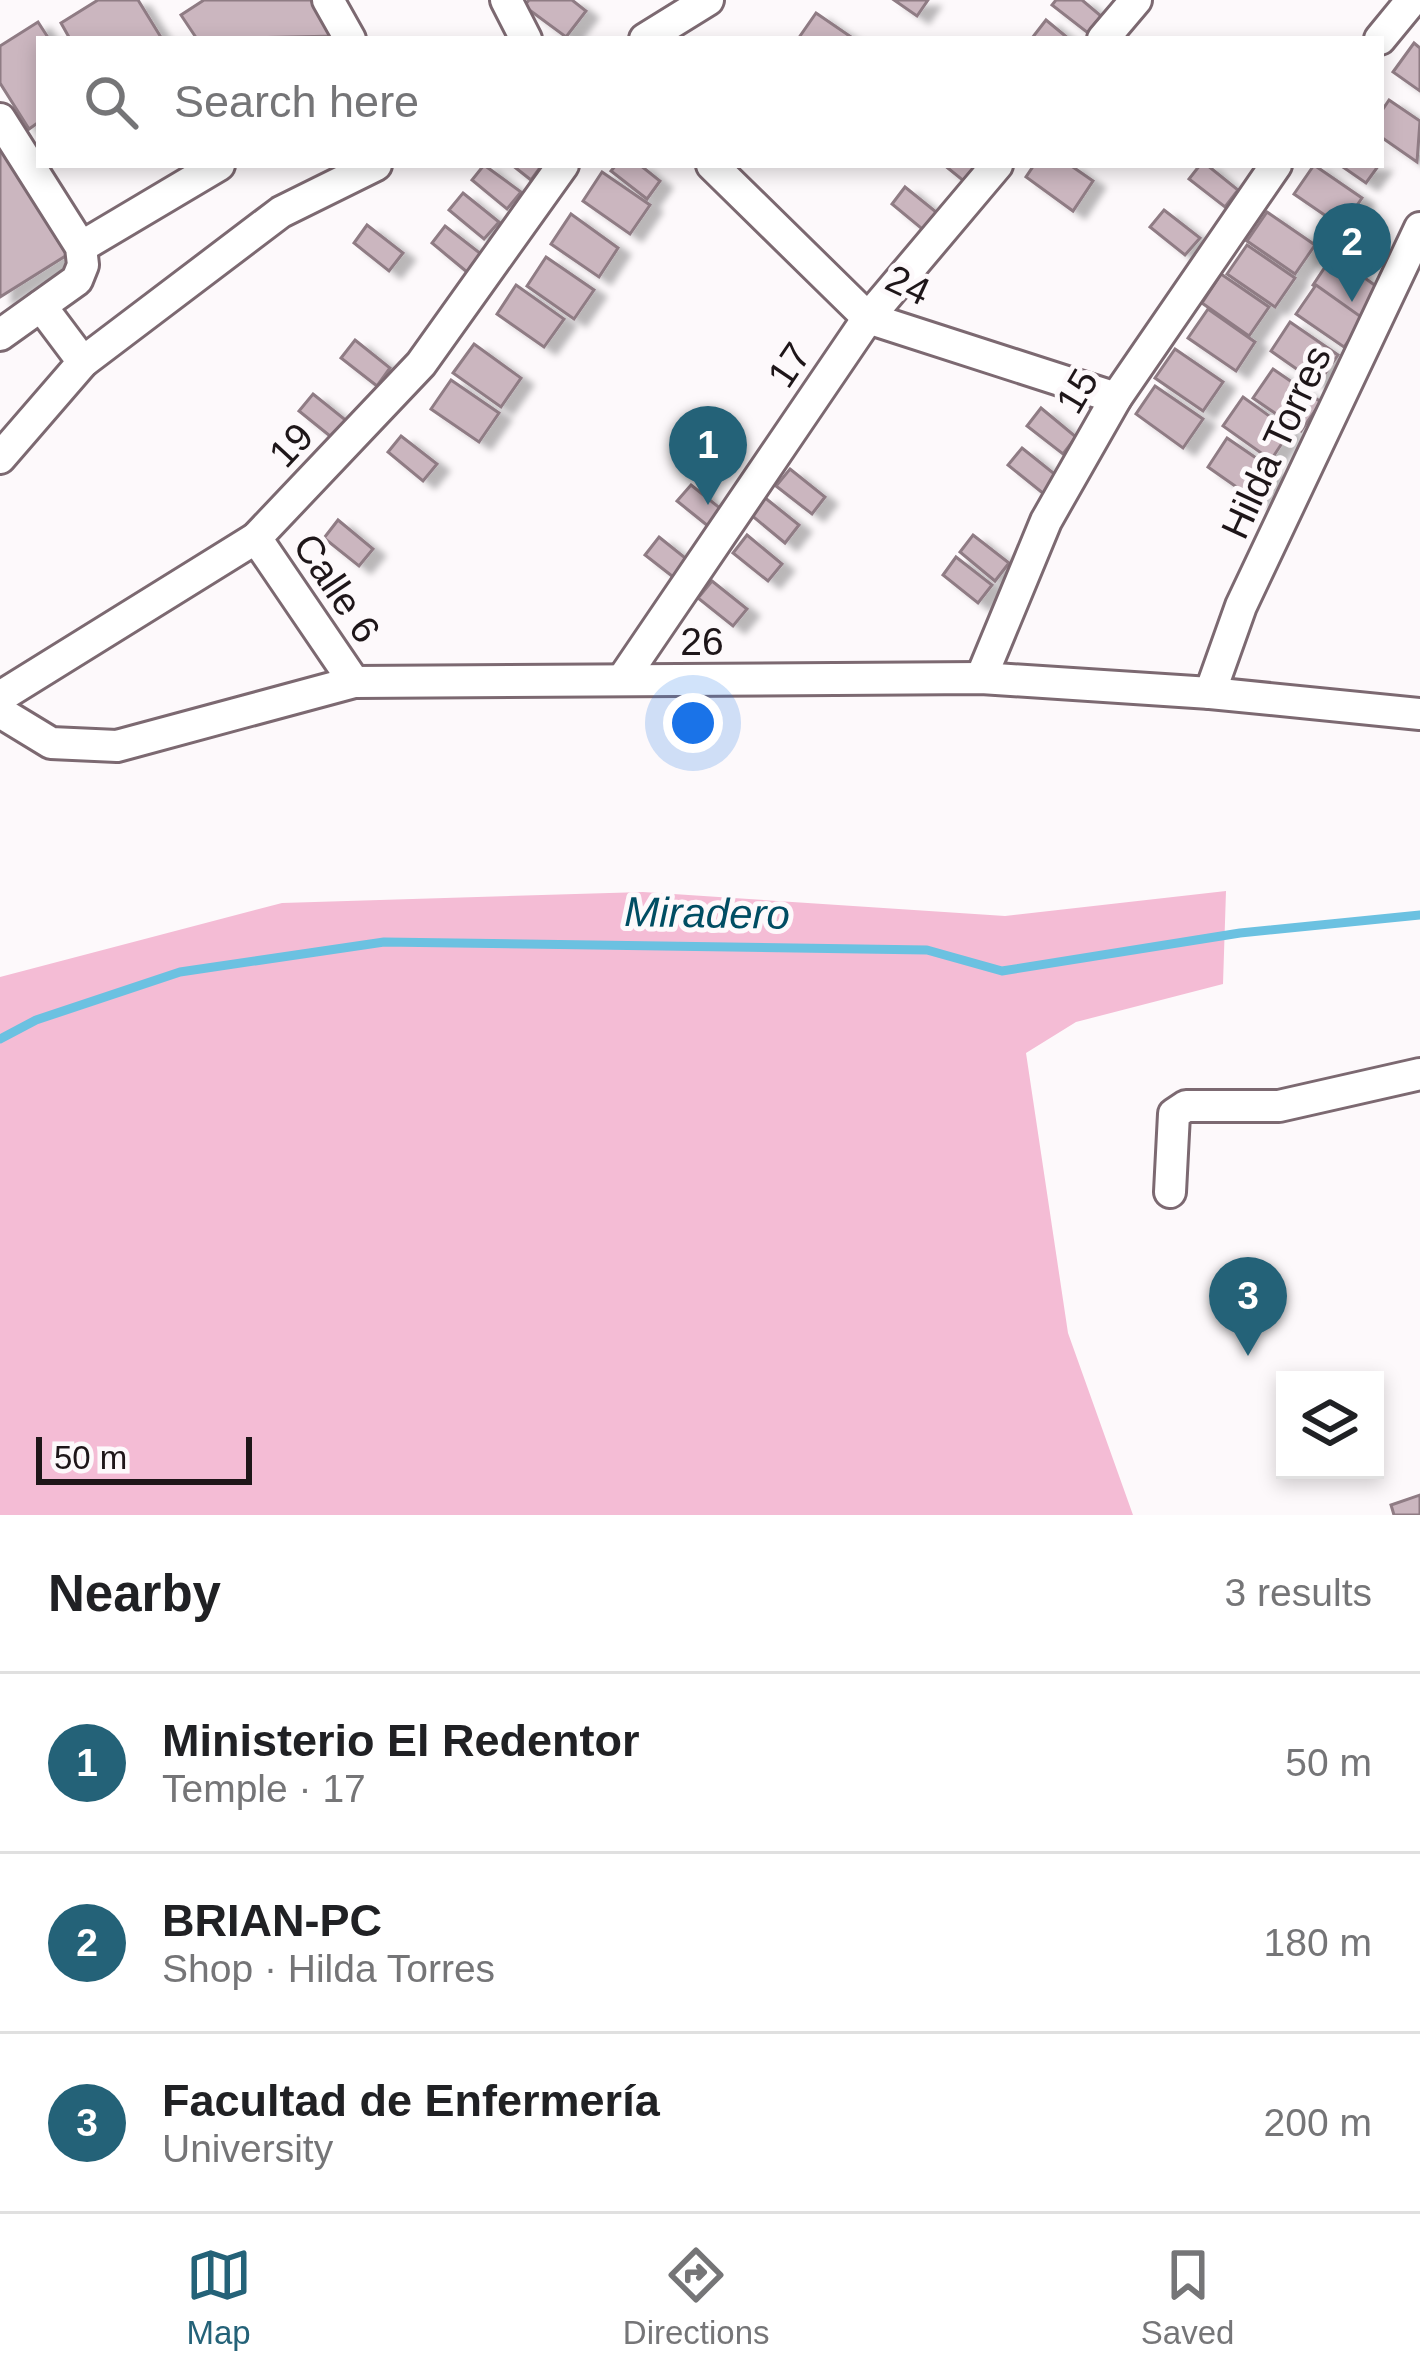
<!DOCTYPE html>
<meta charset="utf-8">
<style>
:root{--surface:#fff;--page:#f2f2f2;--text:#202124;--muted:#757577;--line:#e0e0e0;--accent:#246278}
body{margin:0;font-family:Helvetica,sans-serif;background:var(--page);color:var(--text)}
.controls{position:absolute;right:36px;bottom:36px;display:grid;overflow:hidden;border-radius:0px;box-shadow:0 6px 18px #0003}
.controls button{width:108px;height:108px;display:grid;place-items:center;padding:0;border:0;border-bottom:3px solid var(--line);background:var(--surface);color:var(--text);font:60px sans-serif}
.scale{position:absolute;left:36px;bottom:30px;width:216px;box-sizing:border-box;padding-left:12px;border:6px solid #1e1619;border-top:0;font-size:33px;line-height:42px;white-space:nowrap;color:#1e1619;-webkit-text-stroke:9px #fdf9fb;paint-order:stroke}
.you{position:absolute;left:693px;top:723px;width:42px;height:42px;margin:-30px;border:9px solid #fff;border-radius:50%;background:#1a73e8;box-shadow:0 0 0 18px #1a73e833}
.badge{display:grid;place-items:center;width:78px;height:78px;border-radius:50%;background:var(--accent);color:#fff;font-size:39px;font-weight:700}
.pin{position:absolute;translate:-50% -99px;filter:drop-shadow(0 3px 6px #0008)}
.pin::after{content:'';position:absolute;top:63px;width:42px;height:36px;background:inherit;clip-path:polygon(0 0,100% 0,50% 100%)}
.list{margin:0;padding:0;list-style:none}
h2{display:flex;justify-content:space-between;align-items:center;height:156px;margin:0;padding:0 48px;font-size:51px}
h2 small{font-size:39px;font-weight:400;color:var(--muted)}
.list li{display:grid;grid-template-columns:78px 1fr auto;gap:36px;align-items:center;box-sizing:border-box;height:180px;padding:0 48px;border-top:3px solid var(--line)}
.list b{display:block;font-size:45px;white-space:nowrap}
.list p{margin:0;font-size:39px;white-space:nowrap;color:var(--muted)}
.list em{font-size:39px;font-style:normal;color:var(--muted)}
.icon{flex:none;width:66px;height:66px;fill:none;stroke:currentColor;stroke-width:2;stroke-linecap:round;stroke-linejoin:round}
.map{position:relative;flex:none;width:1420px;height:1515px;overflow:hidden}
.search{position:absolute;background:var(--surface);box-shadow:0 6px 18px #0003;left:36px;right:36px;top:36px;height:132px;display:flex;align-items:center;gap:30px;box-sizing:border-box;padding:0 42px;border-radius:0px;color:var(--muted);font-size:45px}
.sheet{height:696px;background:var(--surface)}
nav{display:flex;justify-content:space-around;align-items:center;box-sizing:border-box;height:168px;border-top:3px solid var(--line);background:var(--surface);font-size:33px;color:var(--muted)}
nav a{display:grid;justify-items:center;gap:6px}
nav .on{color:var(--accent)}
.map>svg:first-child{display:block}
.green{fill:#f4bcd5}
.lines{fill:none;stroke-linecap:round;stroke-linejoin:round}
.stream{stroke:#6bc1e1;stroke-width:9}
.building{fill:#cbb6bf;stroke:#8f7b84;stroke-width:3;filter:url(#shadow)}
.minor-casing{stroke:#7c6971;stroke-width:36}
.minor{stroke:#fff;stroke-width:30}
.labels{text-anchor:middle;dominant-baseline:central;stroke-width:10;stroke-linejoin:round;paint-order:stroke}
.street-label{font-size:39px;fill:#1e1619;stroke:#fdf9fb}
.water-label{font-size:42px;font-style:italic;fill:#004d63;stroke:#fdf9fb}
</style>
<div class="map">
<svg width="1420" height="1515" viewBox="0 0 1420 1515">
<defs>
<filter id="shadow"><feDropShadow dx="12" dy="7" stdDeviation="3" flood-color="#0004"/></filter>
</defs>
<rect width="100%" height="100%" fill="#fdf9fb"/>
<!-- green -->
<polygon class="green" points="1226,891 1223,984 1076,1022 1026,1053 1068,1333 1133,1515 0,1515 0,977 282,903 643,892 1005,916"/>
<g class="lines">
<!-- stream -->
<polyline class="stream" points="0,1039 36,1020 180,972 384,942 927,950 1002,971 1240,933 1420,915"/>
</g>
<!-- building -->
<g class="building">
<polygon points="98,0 138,0 162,39 70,39 61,23"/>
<polygon points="204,0 314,0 337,36 197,39 181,15"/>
<polygon points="529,0 572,0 586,11 566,37 524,6"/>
<polygon points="894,0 928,0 917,16"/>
<polygon points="1056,0 1082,0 1101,16 1088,33 1052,5"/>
<polygon points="816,13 854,39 798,39"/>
<polygon points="1046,20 1069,39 1032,38"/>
<polygon points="38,22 49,39 39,39 39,122 29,129 0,83 0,46"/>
<polygon points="1414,43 1420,48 1420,91 1393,72"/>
<polygon points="1389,100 1420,121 1417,162 1381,137 1381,112"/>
<polygon points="0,147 67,255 0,297"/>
<polygon points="484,165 521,192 507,209 472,180"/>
<polygon points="512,165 542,165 531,180"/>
<polygon points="616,165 640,165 660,181 647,199 611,171"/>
<polygon points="944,165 979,165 965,182"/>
<polygon points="1034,165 1070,165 1093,181 1073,211 1026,177"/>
<polygon points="1200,165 1207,165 1238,190 1225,207 1189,179"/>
<polygon points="1314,165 1362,198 1342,227 1294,194"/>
<polygon points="1340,165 1379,165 1366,183"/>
<polygon points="602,172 650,205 630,234 583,201"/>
<polygon points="905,187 941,216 927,233 892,204"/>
<polygon points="463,193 499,222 484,239 449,210"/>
<polygon points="1164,210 1200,238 1185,255 1150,227"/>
<polygon points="1267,212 1315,245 1295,274 1247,241"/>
<polygon points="571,214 618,248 599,277 551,244"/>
<polygon points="367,225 403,253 389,271 354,243"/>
<polygon points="445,226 481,254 467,272 432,243"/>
<polygon points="1247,245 1295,278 1275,307 1227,274"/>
<polygon points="1333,255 1380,289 1361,318 1313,285"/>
<polygon points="546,257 594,290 574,319 527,286"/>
<polygon points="1221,274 1269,307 1249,336 1202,303"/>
<polygon points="516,285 564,319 544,347 497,314"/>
<polygon points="1316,285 1364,319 1344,347 1296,314"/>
<polygon points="1208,309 1255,342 1236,371 1188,338"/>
<polygon points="1290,322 1338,355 1318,384 1271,351"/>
<polygon points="355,340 390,368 377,386 341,358"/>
<polygon points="474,344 521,378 501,407 453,373"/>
<polygon points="1175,349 1223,382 1203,411 1155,378"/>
<polygon points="1273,369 1321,402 1301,431 1253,398"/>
<polygon points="451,380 499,413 479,442 431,409"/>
<polygon points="1155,386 1203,419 1183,448 1136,414"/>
<polygon points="313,394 348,422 335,440 299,411"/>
<polygon points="1243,397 1290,431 1271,460 1223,426"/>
<polygon points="1041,408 1076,437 1063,454 1027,426"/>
<polygon points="401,436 437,464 423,481 388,452"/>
<polygon points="1227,438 1275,471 1255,500 1208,467"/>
<polygon points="1022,448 1057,476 1044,494 1008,465"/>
<polygon points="790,469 825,497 812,514 776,486"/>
<polygon points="691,485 726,513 713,530 677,501"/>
<polygon points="764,497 799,525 785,543 750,514"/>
<polygon points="338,520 373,549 359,566 324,538"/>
<polygon points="747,535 782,564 768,581 733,553"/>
<polygon points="973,535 1009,563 995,581 960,552"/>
<polygon points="659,537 694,565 681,583 645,555"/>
<polygon points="956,557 992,585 978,603 943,575"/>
<polygon points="712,581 747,609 733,626 698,598"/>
<polygon points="1420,1495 1420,1515 1394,1515 1391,1505"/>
</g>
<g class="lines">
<!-- minor casing -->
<g class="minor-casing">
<g id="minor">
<polyline points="328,0 350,39"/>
<polyline points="506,0 526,39"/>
<polyline points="645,39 708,0"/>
<polyline points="1103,39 1136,0"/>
<polyline points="1380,39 1412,0"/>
<polyline points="0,119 81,247 83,265 77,280 0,335"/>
<polyline points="712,165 868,318 1116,398"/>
<polyline points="81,247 219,165"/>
<polyline points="41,306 83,362"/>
<polyline points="0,458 83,362 281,212 376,165"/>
<polyline points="256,538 354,682"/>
<polyline points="981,678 1046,521 1116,398 1276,165"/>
<polyline points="622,680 868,318 997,165"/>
<polyline points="1210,693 1241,606 1420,228"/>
<polyline points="0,697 256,538 421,364 563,165"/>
<polyline points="0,712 51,743 117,746 354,682 981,678 1210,693 1420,714"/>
<polyline points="1170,1192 1174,1114 1186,1106 1279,1106 1420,1074"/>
</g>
</g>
<!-- minor -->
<use href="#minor" class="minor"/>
</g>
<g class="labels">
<!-- street labels -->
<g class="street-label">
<text transform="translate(908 285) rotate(25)">24</text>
<text transform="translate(789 365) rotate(-56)">17</text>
<text transform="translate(1077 391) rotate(-59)">15</text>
<text transform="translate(1276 442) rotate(-65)">Hilda Torres</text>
<text transform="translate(291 445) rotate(-47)">19</text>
<text transform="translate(337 588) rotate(56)">Calle 6</text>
<text x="702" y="641">26</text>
</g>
<!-- water labels -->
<g class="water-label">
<text transform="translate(707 913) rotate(1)">Miradero</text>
</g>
</g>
</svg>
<div class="controls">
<button><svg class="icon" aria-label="layers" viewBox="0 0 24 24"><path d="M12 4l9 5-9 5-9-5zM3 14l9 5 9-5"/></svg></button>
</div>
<div class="scale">50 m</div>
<div class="you"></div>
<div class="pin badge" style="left:708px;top:505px">1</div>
<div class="pin badge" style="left:1352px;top:302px">2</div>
<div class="pin badge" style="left:1248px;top:1356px">3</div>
<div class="search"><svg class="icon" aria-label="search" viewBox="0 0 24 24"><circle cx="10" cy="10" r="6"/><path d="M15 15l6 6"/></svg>Search here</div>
</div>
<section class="sheet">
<h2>Nearby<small>3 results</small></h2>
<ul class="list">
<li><span class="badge">1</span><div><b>Ministerio El Redentor</b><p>Temple · 17</p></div><em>50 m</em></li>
<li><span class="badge">2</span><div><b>BRIAN-PC</b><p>Shop · Hilda Torres</p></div><em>180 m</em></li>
<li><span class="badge">3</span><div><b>Facultad de Enfermería</b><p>University</p></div><em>200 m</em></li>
</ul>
</section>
<nav>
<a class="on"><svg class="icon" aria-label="map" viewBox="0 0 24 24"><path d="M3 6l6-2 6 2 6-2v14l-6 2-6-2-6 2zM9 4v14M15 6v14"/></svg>Map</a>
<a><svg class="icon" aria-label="directions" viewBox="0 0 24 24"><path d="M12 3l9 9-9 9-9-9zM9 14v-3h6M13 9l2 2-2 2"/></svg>Directions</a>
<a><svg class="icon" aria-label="saved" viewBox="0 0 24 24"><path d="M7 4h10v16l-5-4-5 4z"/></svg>Saved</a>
</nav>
